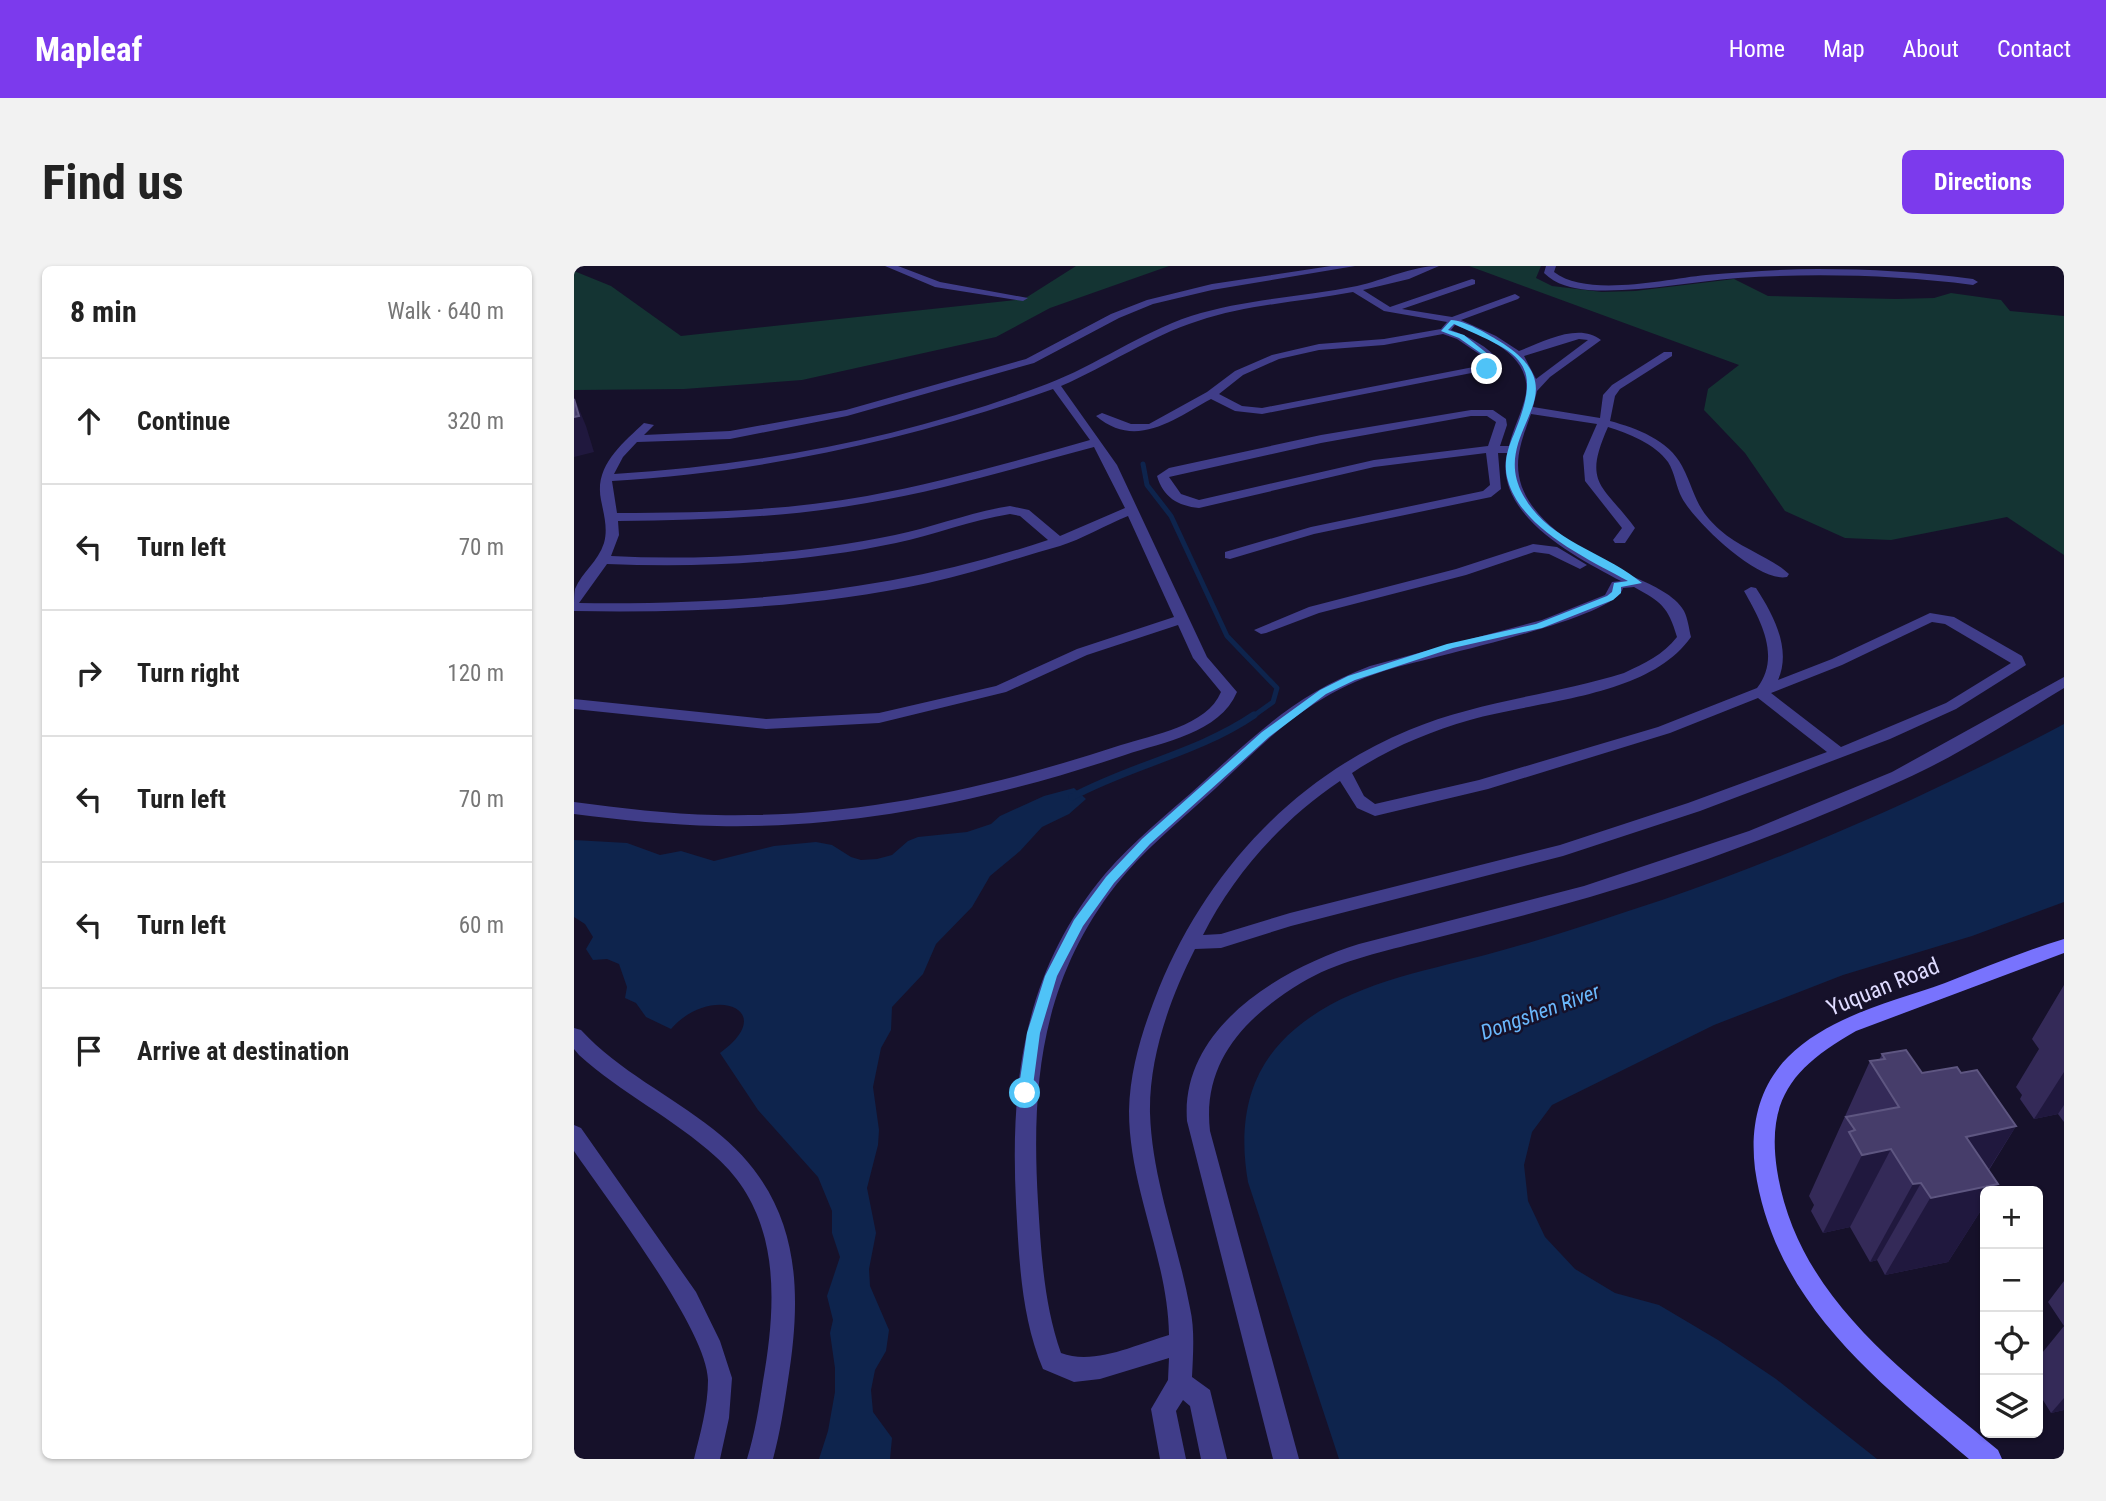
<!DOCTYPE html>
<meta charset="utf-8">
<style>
:root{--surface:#fff;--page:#f2f2f2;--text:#222;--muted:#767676;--line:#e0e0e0;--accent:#7c3aed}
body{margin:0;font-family:"Roboto Condensed",sans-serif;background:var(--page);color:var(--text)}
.controls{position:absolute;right:21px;bottom:21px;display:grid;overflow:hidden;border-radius:10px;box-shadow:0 2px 5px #0004}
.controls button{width:63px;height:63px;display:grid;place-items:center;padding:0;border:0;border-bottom:2px solid var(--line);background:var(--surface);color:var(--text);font:35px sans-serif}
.stop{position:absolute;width:21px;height:21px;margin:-16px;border:5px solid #4fc3f7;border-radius:50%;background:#fff}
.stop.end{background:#4fc3f7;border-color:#fff;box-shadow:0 2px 7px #0008}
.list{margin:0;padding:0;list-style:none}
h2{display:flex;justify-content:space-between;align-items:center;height:91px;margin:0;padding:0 28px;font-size:30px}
h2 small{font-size:23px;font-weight:400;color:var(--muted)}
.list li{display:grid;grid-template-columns:46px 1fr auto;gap:21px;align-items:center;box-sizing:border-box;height:126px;padding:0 28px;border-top:2px solid var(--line)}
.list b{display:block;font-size:26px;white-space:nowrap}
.list em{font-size:23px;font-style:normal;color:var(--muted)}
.icon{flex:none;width:38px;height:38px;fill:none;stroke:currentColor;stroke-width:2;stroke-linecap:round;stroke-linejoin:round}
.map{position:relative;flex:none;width:1490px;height:1193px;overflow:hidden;border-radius:10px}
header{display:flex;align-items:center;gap:42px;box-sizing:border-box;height:98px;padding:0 35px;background:var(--accent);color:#fff}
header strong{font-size:33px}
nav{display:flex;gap:38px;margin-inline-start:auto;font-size:24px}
.intro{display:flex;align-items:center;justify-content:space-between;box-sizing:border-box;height:168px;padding:0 42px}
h1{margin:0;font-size:49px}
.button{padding:18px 32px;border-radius:10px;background:var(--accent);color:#fff;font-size:24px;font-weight:700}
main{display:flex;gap:42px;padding:0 42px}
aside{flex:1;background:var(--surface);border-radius:10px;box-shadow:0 2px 5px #0004}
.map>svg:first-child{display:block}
.green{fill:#143433}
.water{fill:#0e244d}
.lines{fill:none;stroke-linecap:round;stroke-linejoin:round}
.stream-far1{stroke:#0e244d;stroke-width:5}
.stream{stroke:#0e244d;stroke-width:7}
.street{fill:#403d89;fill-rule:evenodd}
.secondary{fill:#7873fd;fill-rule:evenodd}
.wall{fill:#342a58}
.shaded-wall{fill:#20183e}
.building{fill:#463d6a;stroke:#5e5681;stroke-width:2}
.route{fill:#4fc3f7}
.labels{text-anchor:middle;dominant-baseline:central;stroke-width:5;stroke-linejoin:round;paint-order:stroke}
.water-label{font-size:21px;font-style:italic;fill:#6ab8fd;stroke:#16112a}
.near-street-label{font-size:23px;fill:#dfdbff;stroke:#16112a}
</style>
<header>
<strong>Mapleaf</strong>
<nav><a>Home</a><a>Map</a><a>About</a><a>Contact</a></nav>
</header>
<div class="intro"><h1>Find us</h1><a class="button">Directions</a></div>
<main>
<aside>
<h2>8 min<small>Walk · 640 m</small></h2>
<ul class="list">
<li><svg class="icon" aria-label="ahead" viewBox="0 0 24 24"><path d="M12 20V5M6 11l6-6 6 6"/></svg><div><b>Continue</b></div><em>320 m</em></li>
<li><svg class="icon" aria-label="left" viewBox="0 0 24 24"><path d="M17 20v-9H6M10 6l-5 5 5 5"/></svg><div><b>Turn left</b></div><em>70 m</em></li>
<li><svg class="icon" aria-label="right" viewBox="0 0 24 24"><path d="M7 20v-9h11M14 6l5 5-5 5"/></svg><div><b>Turn right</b></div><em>120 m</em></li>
<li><svg class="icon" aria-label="left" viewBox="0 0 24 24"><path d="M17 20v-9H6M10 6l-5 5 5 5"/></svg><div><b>Turn left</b></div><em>70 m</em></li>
<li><svg class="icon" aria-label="left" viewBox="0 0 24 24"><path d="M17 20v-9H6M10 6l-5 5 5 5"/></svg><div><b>Turn left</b></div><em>60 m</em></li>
<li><svg class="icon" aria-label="arrive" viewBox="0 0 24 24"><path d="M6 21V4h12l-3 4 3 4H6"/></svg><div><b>Arrive at destination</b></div></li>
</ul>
</aside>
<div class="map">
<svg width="1490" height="1193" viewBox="0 0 1490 1193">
<rect width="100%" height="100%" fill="#16112a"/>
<!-- green -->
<g class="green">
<polygon points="502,0 595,0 476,42 422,71 228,114 110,123 0,124 0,5 37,20 107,70 450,33"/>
<polygon points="895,0 967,0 962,12 978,20 1028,26 1061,25 1160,13 1194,30 1322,33 1360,32 1377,27 1427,34 1436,45 1490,50 1490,289 1433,251 1317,274 1271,272 1211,245 1171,187 1130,144 1134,123 1165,99"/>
</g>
<!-- water -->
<g class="water">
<path d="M1490 458V636L1398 670 1269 709 1140 759 978 839 958 866 950 899 954 935 971 971 1001 1003 1041 1027 1085 1039 1144 1074 1202 1113 1303 1193H765L674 916C664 858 673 803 721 763 776 716 854 705 922 686 978 671 1033 652 1088 634 1227 586 1360 527 1490 458Z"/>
<path d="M500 522 512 533 495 548 468 561 446 585 416 610 398 641 362 678 349 708 318 741 317 764 307 782 299 821 305 864 304 879 293 922 302 967 295 1003 296 1020 315 1064 312 1085 301 1104 297 1124 299 1146 318 1172 316 1193H245L254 1165 261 1126V1102L256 1067 259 1054 253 1030 266 991 258 967V945L244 911 184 844 146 787C207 743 137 717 97 763L72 751 62 737 51 732 53 721 45 698 33 693 19 694 12 683 19 671 11 658 0 651V574L53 577 86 589 107 585 140 595 200 580 242 576 258 579 277 591 287 594 303 593 318 589 334 575 344 571 393 566 417 558 426 550 470 530Z"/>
</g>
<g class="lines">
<!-- stream-far1 -->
<polyline class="stream-far1" points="569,198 573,219 597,250 653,370 703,422 699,436 678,451"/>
<!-- stream -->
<path class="stream" d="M498 531C557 499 624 487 680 449"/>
<!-- street -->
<g class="street">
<polygon points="311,0 324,0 366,16 454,32 449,35 361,21"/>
<path d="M757 0H781L638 24 579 38 545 52 460 97 273 150 156 173 63 176 49 191 40 208C188 199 334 171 473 118 523 99 566 67 617 50 671 33 728 31 783 20 810 14 838 0 865 0L835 13 789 24 816 41 898 13 901 14V18L828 43 878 51 941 28 946 31 944 33 887 54 922 70 945 85C968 76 1005 56 1027 74L976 111 963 125 959 141 1026 152 1029 129 1038 119 1090 86H1098V90L1046 123 1041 130 1036 155C1062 162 1095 174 1108 200 1122 227 1120 241 1146 264 1166 282 1200 293 1215 308L1213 311C1184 317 1121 256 1108 232 1102 221 1101 207 1094 196 1081 178 1054 167 1034 161 1008 219 1029 218 1061 262L1051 277H1041L1039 274 1048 262 1011 215 1009 190 1023 158 957 148C950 168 941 189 945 210 953 258 1023 294 1062 312 1078 319 1101 329 1110 345 1114 353 1115 363 1117 371 1074 432 964 434 896 454 854 466 814 483 778 507L790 530 801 538 905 514 1084 461 1183 422C1207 391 1187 355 1170 325L1177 321 1182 322C1199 348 1218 383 1204 414L1258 393 1356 347 1380 351 1448 390 1452 399 1382 443 1316 473 1126 545 989 590 717 660 647 682 621 683C596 732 575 791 576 847 578 914 604 977 616 1042 621 1064 619 1088 618 1111L636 1124 653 1193H627L616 1140 609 1134 602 1145 612 1193H586L577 1143 594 1114 595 1092 526 1113 500 1116 469 1103C447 1051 445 992 442 937 436 814 450 705 531 608 560 574 595 547 628 517 684 466 724 427 796 400L968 354 1031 329 1038 316 1047 315C1002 291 919 249 933 187H924L927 223 917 231 740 268 656 293 651 292V286L737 261 909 225 916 219 912 187 800 201 625 242C604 240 589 231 583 210L595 202 747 169 897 144H919L932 153 933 159 926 180H935C939 162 949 145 952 127 957 89 911 70 881 59L877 64C894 70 915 81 926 96L923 102 688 148 661 145 637 133C600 153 562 184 522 150L528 147 557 158H575L633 126 661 105 698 89 745 78 810 73 867 63 873 56 810 45 779 26C728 36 674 38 624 55 576 70 534 100 487 120L543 199 633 391 663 426C646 467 589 476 551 489 420 533 282 563 143 560 95 559 48 554 0 548V536C47 542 94 548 142 549 280 552 417 522 547 479 579 469 633 460 647 426L619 392 604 359 513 389 432 426 305 457 192 463 0 443V433L192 453 305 447 422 420 503 383 600 351 554 250C532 259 508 273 486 280 443 292 399 307 354 317 237 342 119 347 0 345 0 339 0 329 1 323 8 306 24 296 30 277 34 263 30 249 27 234 20 200 48 178 70 157L80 159 70 169 156 165 272 144 452 93 537 48 573 34 638 18ZM869 68 883 73 914 94 915 98 688 142 668 140 645 128 669 109 705 93 745 84 810 79ZM1005 73 1014 74 962 113 950 90ZM479 123 516 174C442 195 368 216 293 230 211 245 126 247 43 247L38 215C190 206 335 174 479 123ZM897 150H913L922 156 914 180 800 194 625 234 607 228 595 211 747 177ZM520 181 551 242 486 270 455 244 436 240C397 246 360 261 321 269 228 288 132 295 37 290L45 269 44 255C127 254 211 252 293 237 370 224 445 201 520 181ZM436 248 446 250 474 274C319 326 168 339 5 337L33 298C129 302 227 297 322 277 360 269 397 254 436 248ZM1060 321C1087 336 1094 340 1103 371 1089 389 1071 397 1050 407 979 429 904 435 835 464 719 512 632 607 585 722 569 762 556 802 555 845 555 922 594 993 595 1069 563 1078 520 1100 487 1087 470 1039 467 986 464 936 457 818 467 715 542 619 568 586 601 559 632 531 668 499 700 463 740 438 762 424 785 413 810 405 845 393 1043 353 1049 322ZM1358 356 1371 358 1437 397 1372 437 1267 481 1197 427 1268 399ZM1184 432 1253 486 1114 537 986 579 716 647 647 668 629 669C659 609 709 553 766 515L783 542 801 550 914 523 1096 467Z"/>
<path d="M972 0H982L980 6C1014 32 1091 13 1132 9 1169 6 1207 3 1244 3 1296 3 1347 6 1399 13L1404 16 1399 19C1321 9 1243 7 1164 12 1114 16 1064 27 1014 24 998 22 982 19 970 7Z"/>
<polygon points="959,278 983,281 1013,299 1006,303 975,288 960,286 892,309 745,347 692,367 687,368 680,364 735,341 882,303"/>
<path d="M1490 411V422C1437 454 1385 489 1329 514 1228 560 1122 600 1016 631 958 648 900 662 842 677 803 687 762 696 727 717 671 751 628 796 636 865L725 1193H699L613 855C606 761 708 702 785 678L1010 620 1175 565 1318 506Z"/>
<path d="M0 762 7 764C45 805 96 829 139 863 224 929 230 1015 214 1114 210 1141 206 1167 199 1193H173C181 1167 185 1141 189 1115 203 1035 207 949 142 891 99 852 47 827 5 789L0 783Z"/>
<path d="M0 859 7 862 122 1026 146 1075 158 1112 155 1152 146 1193H120C126 1168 134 1141 134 1114 133 1063 32 932 0 885Z"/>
</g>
<!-- secondary -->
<path class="secondary" d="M1490 673V687L1282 765C1221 800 1192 831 1203 904 1223 1032 1331 1106 1424 1184L1428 1193H1395C1300 1112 1200 1035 1181 903 1176 862 1184 821 1214 791 1255 750 1318 736 1371 717 1410 702 1450 685 1490 673Z"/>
</g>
<!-- wall -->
<g class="wall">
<polygon points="1490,719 1490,856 1484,848 1460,853 1446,833 1448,829 1442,821 1465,783 1458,773"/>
<polygon points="1308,788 1348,807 1387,807 1442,860 1415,904 1411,925 1411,938 1374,996 1311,1009 1303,994 1296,996 1276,961 1249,967 1237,945 1240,939 1235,930 1296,795 1305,794"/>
<polygon points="1490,1015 1490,1144 1477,1147 1464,1126 1464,1092 1490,1060 1474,1036"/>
</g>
<!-- shaded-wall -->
<g class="shaded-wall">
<polygon points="0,131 12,160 20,186 0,191"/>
<polygon points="1490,806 1490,839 1484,848 1460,853"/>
<polygon points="1442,860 1403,922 1424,918 1420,925 1411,925 1411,938 1374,996 1311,1009 1392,871"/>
<polygon points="1317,883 1276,961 1249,967 1288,889"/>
<polygon points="1347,917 1303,994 1296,996 1339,918"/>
<polygon points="1490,1132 1490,1144 1477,1147"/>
</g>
<!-- building -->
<g class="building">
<polygon points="0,133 5,150 0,151"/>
<polygon points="1332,784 1348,807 1383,801 1387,807 1403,804 1442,860 1392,871 1424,918 1357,932 1347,917 1339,918 1317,883 1288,889 1275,866 1281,864 1272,851 1325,841 1296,795 1311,793 1308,788"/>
</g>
<!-- route -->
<path class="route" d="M877 54C892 55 912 67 925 75 1012 128 913 163 949 229 975 276 1031 286 1068 317L1047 321V327L1039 334 968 362 879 382 781 414 752 428 695 471 576 578 540 617 509 660 483 710 466 767 458 827 456 831H446L444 827 453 767 471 710 500 654 532 611 568 573 688 466 746 424 774 410 873 378 962 358 1033 330 1038 326 1040 317 1054 315C1014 293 948 263 934 215 929 198 933 184 940 168 971 93 945 88 880 58L874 64 890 69 924 96 915 105H910L917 96 915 93 885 72 867 65Z"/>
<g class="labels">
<!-- water labels -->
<g class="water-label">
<text transform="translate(966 746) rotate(-20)">Dongshen River</text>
</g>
<!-- near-street labels -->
<g class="near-street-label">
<text transform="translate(1309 721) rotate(-22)">Yuquan Road</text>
</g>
</g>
</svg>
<div class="controls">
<button>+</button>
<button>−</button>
<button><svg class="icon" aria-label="locate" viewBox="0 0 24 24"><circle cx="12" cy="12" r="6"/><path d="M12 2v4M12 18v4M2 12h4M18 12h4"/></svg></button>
<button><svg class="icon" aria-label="layers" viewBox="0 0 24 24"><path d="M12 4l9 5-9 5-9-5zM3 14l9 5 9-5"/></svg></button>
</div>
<div class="stop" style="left:451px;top:827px"></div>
<div class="stop end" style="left:913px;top:103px"></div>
</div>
</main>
